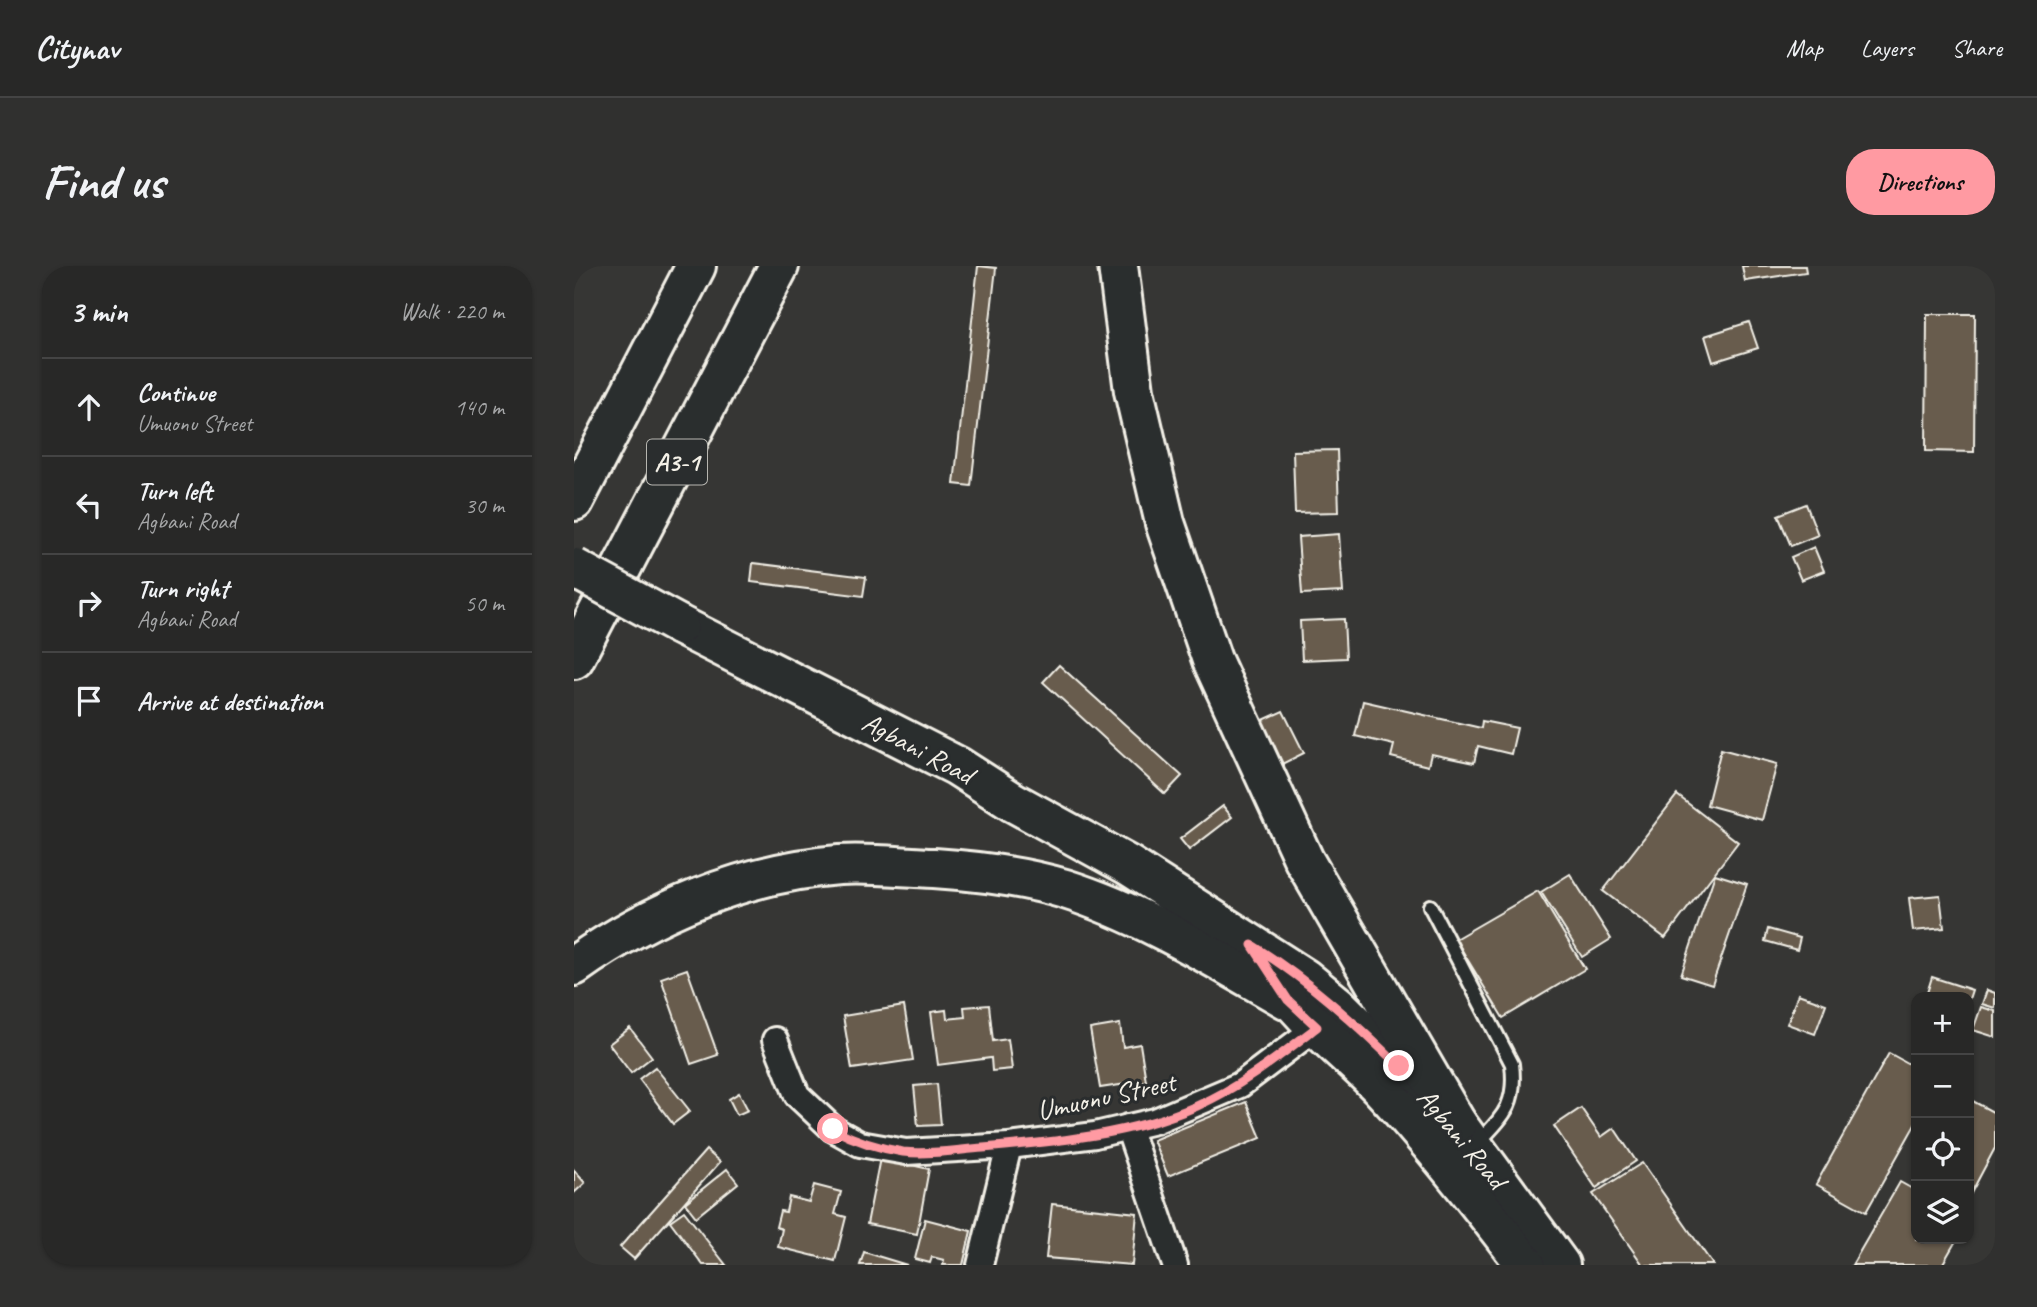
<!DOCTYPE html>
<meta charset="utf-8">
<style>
:root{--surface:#282827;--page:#30302f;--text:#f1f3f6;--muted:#a5a6a7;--line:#444;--accent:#ff9aa2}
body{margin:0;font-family:Caveat,sans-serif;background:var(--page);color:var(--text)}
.controls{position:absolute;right:21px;bottom:21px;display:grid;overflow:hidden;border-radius:14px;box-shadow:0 2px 5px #0004}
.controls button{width:63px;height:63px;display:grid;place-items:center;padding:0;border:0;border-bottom:2px solid var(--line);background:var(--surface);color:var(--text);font:35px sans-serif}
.stop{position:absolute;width:21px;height:21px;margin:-16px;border:5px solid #ff9aa2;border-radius:50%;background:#fff}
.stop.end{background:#ff9aa2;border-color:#fff;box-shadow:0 2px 7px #0008}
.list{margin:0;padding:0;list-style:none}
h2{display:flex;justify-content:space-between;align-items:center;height:91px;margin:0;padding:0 28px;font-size:30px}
h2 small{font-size:23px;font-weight:400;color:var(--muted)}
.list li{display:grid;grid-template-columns:46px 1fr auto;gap:21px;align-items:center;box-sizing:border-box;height:98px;padding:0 28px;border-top:2px solid var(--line)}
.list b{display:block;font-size:26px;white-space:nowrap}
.list p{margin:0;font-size:23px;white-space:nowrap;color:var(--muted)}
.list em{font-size:23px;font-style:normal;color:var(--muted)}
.icon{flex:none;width:38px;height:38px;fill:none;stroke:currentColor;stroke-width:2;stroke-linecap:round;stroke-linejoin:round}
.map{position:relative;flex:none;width:1421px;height:999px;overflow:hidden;border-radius:28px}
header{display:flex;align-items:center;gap:42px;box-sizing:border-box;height:98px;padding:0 35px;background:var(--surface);border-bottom:2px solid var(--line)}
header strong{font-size:33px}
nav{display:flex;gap:38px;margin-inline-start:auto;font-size:24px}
.intro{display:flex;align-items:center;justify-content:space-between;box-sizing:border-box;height:168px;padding:0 42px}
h1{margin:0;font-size:49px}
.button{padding:18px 32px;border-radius:28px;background:var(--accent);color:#111;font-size:24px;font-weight:700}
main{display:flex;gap:42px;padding:0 42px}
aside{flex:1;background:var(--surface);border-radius:28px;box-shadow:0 2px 5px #0004}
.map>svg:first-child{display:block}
.building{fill:#675c4e;stroke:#f4f1e8;stroke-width:2}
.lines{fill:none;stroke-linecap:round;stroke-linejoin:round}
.service-casing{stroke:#f4f1e8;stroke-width:18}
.minor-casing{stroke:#f4f1e8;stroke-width:30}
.primary-casing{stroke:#f4f1e8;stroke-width:44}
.trunk-casing{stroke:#f4f1e8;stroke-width:44}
.service{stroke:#2a2d2e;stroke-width:12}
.minor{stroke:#2a2d2e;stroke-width:24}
.primary{stroke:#2a2d2e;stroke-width:38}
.trunk{stroke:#2a2d2e;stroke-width:38}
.primary-bridge-casing{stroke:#f4f1e8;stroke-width:44;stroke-linecap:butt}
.primary-bridge{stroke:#2a2d2e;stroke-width:38}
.route{stroke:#ff9aa2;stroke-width:9}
.labels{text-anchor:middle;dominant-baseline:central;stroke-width:6;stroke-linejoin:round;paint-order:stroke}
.shield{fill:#2a2d2e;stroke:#b7b6b0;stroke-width:2}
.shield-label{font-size:26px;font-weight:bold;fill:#f4f1e8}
.street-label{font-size:28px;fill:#f4f1e8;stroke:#2a2d2e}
</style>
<header>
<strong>Citynav</strong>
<nav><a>Map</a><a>Layers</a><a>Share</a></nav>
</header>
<div class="intro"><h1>Find us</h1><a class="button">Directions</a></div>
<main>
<aside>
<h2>3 min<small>Walk · 220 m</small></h2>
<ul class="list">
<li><svg class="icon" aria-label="ahead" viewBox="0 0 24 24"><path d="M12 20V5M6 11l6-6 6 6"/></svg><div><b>Continue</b><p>Umuonu Street</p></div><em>140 m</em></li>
<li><svg class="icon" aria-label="left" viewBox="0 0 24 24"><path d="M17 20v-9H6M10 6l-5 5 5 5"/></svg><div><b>Turn left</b><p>Agbani Road</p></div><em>30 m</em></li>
<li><svg class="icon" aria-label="right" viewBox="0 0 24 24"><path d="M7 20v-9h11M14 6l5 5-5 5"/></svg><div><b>Turn right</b><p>Agbani Road</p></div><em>50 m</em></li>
<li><svg class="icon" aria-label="arrive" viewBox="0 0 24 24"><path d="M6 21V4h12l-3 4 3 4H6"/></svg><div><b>Arrive at destination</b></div></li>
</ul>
</aside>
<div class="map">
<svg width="1421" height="999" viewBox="0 0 1421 999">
<rect width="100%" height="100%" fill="#363634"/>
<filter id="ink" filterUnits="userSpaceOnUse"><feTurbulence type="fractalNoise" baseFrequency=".0143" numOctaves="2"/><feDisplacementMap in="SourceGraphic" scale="14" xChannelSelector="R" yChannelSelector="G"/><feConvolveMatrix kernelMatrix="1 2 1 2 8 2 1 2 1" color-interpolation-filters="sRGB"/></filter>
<g filter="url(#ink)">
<!-- building -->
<g class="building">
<polygon points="404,0 422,2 397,220 380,218"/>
<polygon points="1168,0 1231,0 1232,6 1171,15"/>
<polygon points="1353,48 1401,48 1400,186 1352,185"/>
<polygon points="1175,56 1184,82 1139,96 1131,70"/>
<polygon points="763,184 765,246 721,247 719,185"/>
<polygon points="1232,238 1244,269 1217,280 1204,249"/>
<polygon points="765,268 769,326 728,328 724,271"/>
<polygon points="1240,281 1250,305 1227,314 1217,291"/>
<polygon points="179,297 292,311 289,330 177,316"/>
<polygon points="770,353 772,392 728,394 726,355"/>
<polygon points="485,399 608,510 591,528 469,416"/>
<polygon points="789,435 907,462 908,455 943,462 937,488 904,480 900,497 857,488 854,500 817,491 820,479 781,470"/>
<polygon points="709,445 730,487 708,498 687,455"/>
<polygon points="1147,483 1203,498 1188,554 1133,539"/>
<polygon points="1103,529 1164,576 1091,672 1029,625"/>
<polygon points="649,540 658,551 615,584 606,573"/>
<polygon points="996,608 1037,673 1008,691 967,626"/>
<polygon points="1141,608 1173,618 1138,719 1107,709"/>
<polygon points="964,625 1011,703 929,752 881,673"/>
<polygon points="1366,629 1370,662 1339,665 1335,632"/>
<polygon points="1194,663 1226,672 1223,684 1191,675"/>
<polygon points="113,703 144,789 117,798 87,712"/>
<polygon points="1358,711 1398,724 1395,733 1353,727"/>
<polygon points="1413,724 1421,727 1421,742 1408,738"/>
<polygon points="1224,728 1252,738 1241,768 1213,758"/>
<polygon points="415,739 419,775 434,773 438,803 418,805 417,792 364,799 357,746 372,744 373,753 391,751 390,741"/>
<polygon points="330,740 339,794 278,803 269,750"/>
<polygon points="1407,741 1421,745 1421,771 1399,764"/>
<polygon points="546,758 549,781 566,778 572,815 526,822 516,763"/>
<polygon points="56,762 78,791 57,807 35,778"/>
<polygon points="1315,787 1342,802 1342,857 1292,946 1242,918"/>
<polygon points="81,801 116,845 99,858 65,813"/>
<polygon points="363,818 367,859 344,860 340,820"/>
<polygon points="165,827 174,844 163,849 155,833"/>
<polygon points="1395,833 1421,847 1421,882 1395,931"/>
<polygon points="672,836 687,872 594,910 579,874"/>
<polygon points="1007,842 1027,871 1040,862 1062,895 1022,922 980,860"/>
<polygon points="132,884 146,896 60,993 46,981"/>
<polygon points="306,892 355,903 343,968 293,958"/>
<polygon points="1068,897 1139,999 1069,999 1019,928"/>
<polygon points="153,903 164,917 122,951 111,937"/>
<polygon points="0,904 11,917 0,927"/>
<polygon points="1326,916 1342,925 1342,973 1383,973 1368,999 1278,999"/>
<polygon points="240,919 267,926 261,948 272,951 261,995 204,981 208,963 202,961 206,945 212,946 215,931 235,936"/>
<polygon points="478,938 563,947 558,999 472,992"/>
<polygon points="110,945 152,999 129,999 96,955"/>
<polygon points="351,953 397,965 389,999 369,999 370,994 358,991 356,997 341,993"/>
<polygon points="290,986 333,999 286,999"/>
</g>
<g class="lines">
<!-- service casing -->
<g class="service-casing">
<path id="service" d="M856 640 938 798C943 840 929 850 902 879"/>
</g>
<!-- minor casing -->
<g class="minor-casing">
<g id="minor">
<polyline points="201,774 223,829 259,863 286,878 332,886 435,880 521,869 581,855 666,819 743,761"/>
<polyline points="554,861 601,999"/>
<polyline points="406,999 435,880"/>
</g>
</g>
<!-- primary casing -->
<g class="primary-casing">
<g id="primary">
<polyline points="105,359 383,500 439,536 554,599 730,712 765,741 883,858 986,999"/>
<path d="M697 707C726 752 770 784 807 822 859 878 906 938 952 999"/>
</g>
</g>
<!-- trunk casing -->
<g class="trunk-casing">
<g id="trunk">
<polyline points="544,0 560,125 591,257 638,394 730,594 883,858"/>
<polyline points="0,235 122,0"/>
<polyline points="0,393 205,0"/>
<path d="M0 700C76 646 170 606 265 599 296 597 329 601 360 602 405 605 448 610 491 623 570 648 642 693 714 734"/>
</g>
</g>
<!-- service -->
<use href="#service" class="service"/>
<!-- minor -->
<use href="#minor" class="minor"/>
<!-- primary -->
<use href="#primary" class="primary"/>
<!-- trunk -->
<use href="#trunk" class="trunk"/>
<!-- primary-bridge casing -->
<g class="primary-bridge-casing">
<polyline id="primary-bridge" points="0,302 105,359"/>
</g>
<!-- primary-bridge -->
<use href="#primary-bridge" class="primary-bridge"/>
</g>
</g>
<g class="lines" filter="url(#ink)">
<!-- route -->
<path class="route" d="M259 863C282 875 303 882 329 886 355 889 383 884 409 882 481 876 556 869 623 840 668 820 704 791 743 761L714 734 678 679C735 715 777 753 825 800"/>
</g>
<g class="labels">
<!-- shield labels -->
<rect class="shield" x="73" y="173.5" width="60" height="45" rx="5"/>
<g class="shield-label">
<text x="103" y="196">A3-1</text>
</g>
<!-- street labels -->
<g class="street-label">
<text transform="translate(344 482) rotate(28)">Agbani Road</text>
<text transform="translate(532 830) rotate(-12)">Umuonu Street</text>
<text transform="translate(888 872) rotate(50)">Agbani Road</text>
</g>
</g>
</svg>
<div class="controls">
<button>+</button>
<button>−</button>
<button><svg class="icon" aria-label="locate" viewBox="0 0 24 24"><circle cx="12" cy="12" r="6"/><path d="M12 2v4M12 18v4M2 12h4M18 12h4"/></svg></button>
<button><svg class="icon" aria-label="layers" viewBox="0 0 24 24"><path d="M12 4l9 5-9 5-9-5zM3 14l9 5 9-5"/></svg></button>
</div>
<div class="stop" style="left:259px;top:863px"></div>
<div class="stop end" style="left:825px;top:800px"></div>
</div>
</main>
